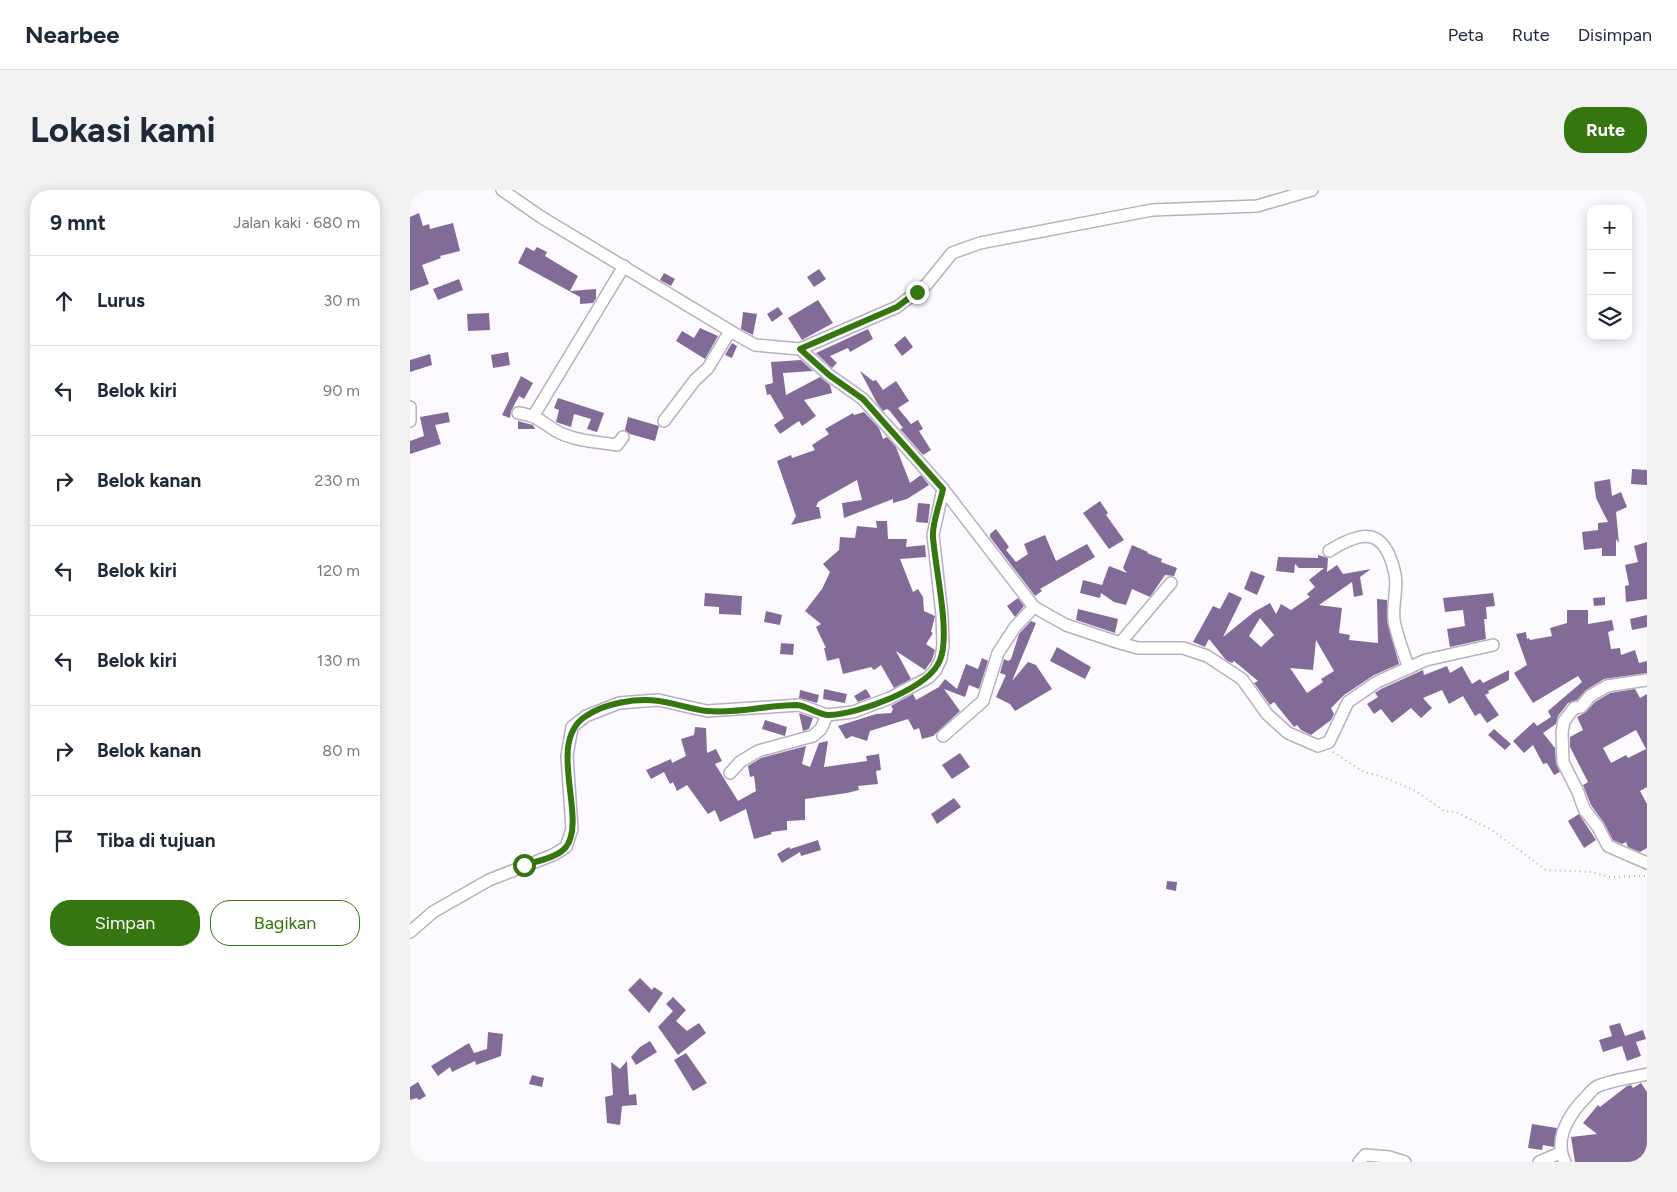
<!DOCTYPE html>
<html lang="id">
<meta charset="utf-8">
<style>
:root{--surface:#fff;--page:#f2f2f3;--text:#1f2937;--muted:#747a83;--line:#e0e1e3;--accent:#367611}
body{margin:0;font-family:Figtree,sans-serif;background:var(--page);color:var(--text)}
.controls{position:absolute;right:15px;top:15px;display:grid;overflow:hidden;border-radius:10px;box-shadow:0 2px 12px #0003}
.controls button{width:45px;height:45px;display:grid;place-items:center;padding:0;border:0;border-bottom:1px solid var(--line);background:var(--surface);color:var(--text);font:25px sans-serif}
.stop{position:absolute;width:15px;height:15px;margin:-11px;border:4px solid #367611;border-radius:50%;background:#fff}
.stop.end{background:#367611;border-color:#fff;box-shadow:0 1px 5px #0008}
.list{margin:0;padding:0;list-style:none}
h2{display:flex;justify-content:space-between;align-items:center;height:65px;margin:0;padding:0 20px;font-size:21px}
h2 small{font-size:16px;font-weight:400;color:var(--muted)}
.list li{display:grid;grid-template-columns:32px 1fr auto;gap:15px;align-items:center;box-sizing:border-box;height:90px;padding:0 20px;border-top:1px solid var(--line)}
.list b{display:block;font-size:19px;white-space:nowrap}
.list em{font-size:16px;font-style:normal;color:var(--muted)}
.actions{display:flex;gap:10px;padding:15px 20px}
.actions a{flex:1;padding:11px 0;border:1px solid var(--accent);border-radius:20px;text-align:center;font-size:18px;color:var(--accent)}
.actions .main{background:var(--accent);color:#fff}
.icon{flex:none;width:28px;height:28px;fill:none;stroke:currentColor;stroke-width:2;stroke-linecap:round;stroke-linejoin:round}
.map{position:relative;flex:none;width:1237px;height:972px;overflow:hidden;border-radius:20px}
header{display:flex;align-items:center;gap:30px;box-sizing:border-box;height:70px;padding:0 25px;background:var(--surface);border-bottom:1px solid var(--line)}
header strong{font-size:24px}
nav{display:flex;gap:28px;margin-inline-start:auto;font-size:18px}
.intro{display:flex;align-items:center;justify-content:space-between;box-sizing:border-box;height:120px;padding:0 30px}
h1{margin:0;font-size:35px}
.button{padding:12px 22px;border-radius:20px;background:var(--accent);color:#fff;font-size:18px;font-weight:700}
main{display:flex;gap:30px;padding:0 30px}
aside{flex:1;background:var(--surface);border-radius:20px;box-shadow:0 2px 12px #0003}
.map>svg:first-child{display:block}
.building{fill:#826c97;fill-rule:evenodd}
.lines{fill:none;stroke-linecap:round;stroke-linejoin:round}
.street-casing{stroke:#b8afc2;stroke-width:14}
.path{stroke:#b2afb5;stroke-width:2;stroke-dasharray:1 4;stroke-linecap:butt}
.street{stroke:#fff;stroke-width:11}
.route{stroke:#367611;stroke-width:6}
</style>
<header>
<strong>Nearbee</strong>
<nav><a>Peta</a><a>Rute</a><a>Disimpan</a></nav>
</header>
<div class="intro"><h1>Lokasi kami</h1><a class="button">Rute</a></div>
<main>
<aside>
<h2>9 mnt<small>Jalan kaki · 680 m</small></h2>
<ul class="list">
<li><svg class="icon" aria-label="ahead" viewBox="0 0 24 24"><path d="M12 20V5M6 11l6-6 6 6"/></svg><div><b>Lurus</b></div><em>30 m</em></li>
<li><svg class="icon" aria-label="left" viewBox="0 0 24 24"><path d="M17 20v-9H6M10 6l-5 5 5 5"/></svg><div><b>Belok kiri</b></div><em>90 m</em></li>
<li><svg class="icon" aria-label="right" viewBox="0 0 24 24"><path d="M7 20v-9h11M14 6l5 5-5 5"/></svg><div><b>Belok kanan</b></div><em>230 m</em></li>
<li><svg class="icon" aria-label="left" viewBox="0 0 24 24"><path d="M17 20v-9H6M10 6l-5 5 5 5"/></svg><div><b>Belok kiri</b></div><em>120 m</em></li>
<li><svg class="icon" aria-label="left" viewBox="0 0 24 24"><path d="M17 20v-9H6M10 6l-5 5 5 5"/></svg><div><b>Belok kiri</b></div><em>130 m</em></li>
<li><svg class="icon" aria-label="right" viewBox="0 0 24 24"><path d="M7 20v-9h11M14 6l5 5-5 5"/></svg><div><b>Belok kanan</b></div><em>80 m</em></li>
<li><svg class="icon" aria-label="arrive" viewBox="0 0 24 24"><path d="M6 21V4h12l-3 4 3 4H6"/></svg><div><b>Tiba di tujuan</b></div></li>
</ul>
<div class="actions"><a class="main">Simpan</a><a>Bagikan</a></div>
</aside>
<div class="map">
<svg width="1237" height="972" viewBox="0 0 1237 972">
<rect width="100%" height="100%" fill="#fcfaff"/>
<!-- building -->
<g class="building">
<polygon points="9,23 13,36 19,34 20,39 43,33 50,61 30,66 31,68 12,75 19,94 0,101 0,27"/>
<polygon points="116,57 124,61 127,57 137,62 135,66 168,86 160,101 186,99 186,108 183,113 170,114 170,107 108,73"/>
<polygon points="409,79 416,89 404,97 397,87"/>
<polygon points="254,83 265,89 261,96 250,90"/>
<polygon points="49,89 53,100 28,110 23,99"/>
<polygon points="408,110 423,133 392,150 378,128"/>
<polygon points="368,117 373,124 362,132 357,124"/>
<polygon points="333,122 347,124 343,145 331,139"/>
<polygon points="79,123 80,140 58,141 57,124"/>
<polygon points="290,138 308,146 295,169 266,151 272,141 284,148"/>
<polygon points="458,139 463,149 440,162 438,158 420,166 427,173 422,178 406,163"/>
<polygon points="495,146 503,157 492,166 484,155"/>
<polygon points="322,153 327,156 322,168 315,165"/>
<polygon points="98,162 100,175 83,178 81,165"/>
<polygon points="20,164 22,175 0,182 0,170"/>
<polygon points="391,170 403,181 373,183 376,205 410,187 420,195 422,203 394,210 406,226 392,236 389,231 370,244 364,235 374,228 360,204 357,205 355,195 363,193 361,172"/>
<polygon points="450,181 463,191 466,190 473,200 486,191 499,211 488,218 501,234 508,230 513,239 509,241 521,260 513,265 490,239 493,238 480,221 477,219 473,221 467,213"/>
<polygon points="111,186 123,193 114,209 109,206 101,221 100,228 92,225"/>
<polygon points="148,208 194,223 187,242 177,239 181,229 164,224 161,237 146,232 149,220 144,218"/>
<polygon points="38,222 40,232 25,235 31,254 0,264 0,251 14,246 10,227"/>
<polygon points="454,222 469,238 473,249 477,247 486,257 500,293 511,285 519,295 497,309 483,313 483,309 434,328 432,313 452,310 447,290 408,312 406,317 409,317 411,328 381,335 386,326 367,271 381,265 382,268 405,260 402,255 419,244 415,239 443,223 444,225"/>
<polygon points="218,227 249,236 245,251 220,244 215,240"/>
<polygon points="108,231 123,235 125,239 108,239"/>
<polygon points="1222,279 1237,280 1237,295 1221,294"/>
<polygon points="1200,289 1202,306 1211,302 1217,317 1206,322 1209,353 1206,349 1206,366 1192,366 1192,358 1174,360 1172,342 1188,340 1188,333 1198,332 1186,308 1184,292"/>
<polygon points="690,311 698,323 696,325 714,350 699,359 673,323"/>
<polygon points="508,313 520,314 518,333 506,332"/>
<polygon points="466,331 477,331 478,349 497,349 496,357 515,355 516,367 490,369 503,402 508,399 513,407 514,421 525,426 521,442 523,443 516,454 525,460 522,470 515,480 486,461 501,489 484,498 471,475 464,480 461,477 433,484 429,468 417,471 414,458 416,458 406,437 411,434 395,421 412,399 420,382 413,374 429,360 430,347 445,348 447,336 467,338"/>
<polygon points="586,339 599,357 596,360 606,372 618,364 614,354 635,345 646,371 677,354 685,367 630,399 632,401 625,406 580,347 580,344"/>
<polygon points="1237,352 1237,409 1216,412 1215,396 1219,395 1215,375 1228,372 1224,356"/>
<polygon points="722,355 738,362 737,363 752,369 751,372 767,378 764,386 755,385 740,407 722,399 716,415 704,412 691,403 690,408 670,403 673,390 692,395 699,376 717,383 713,378"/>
<path d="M908 365 918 368 917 382 927 375 933 384 961 379 950 387 953 405 944 407 942 392 909 415 932 418 929 443 940 445 939 450 968 453 967 409 977 410V431L989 474 964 485 934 505 921 518 924 524 921 530 901 545 891 540 887 535 884 537 864 512 860 515 844 493 848 491 824 471 822 473 816 470 799 449 795 457 783 452 803 416 810 419 819 402 832 408 813 447 844 422 860 413 866 424 871 414 881 420 900 407 897 404 905 397 899 390 914 378H889L885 374 884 383 866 381 868 367 908 368ZM850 428 864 445 851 457 839 446ZM906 450 924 481 911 489 913 492 897 503 880 478 903 480Z"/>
<polygon points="841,381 855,386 847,405 834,399"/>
<polygon points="295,403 332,406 331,425 309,424 309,417 294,416"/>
<polygon points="1083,403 1085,416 1076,417 1077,429 1074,429 1076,449 1040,457 1037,439 1055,436 1053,420 1035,422 1033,408"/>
<polygon points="1195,407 1195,415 1184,416 1183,408"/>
<polygon points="608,408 614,416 605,427 597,416"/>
<polygon points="668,419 708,429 705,443 666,430"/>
<polygon points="1157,420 1178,420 1178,434 1202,430 1204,440 1198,442 1201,459 1210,458 1211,465 1225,460 1229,473 1237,471 1237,483 1194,489 1176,500 1167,510 1158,513 1148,526 1146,534 1133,543 1145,558 1146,573 1150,582 1144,585 1137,573 1133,574 1123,555 1114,563 1103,551 1124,532 1127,536 1141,527 1138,521 1172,492 1168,486 1123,513 1104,483 1117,475 1106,444 1116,442 1117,449 1119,448 1120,450 1142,446 1140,438 1157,433"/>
<polygon points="356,421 372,425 370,435 354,432"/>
<polygon points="1237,425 1237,437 1222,440 1220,429"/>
<polygon points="621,431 626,433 602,491 618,472 626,475 642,499 605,521 600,514 586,507 596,485 590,483 594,469 598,471 601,469 609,444"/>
<polygon points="371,453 384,454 383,465 370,464"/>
<polygon points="647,457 681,477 675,489 640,471"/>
<polygon points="572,468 578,471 569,499 559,495 555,507 534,499 550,521 523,546 512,549 509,538 504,540 498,529 460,541 457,551 442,546 436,549 428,536 466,524 481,523 483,519 481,516 503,504 506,510 529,497 535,489 547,499 556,474 568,479"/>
<polygon points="1037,476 1040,483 1052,476 1062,494 1070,489 1073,493 1099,480 1099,490 1078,501 1079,503 1075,505 1089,525 1077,533 1070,523 1065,526 1053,506 1039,514 1032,500 1013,508 1022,518 1011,528 1001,518 982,533 971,519 964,524 957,514 968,507 965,503 971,499 1013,480 1014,485"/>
<polygon points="414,499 437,504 435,513 413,509"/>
<polygon points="456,499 461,507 448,512 444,506"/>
<path d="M1225 499 1230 508 1237 504V597L1230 601 1237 614V658L1230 662 1218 657 1216 652 1212 654 1203 650 1194 633 1181 615 1173 595 1178 592 1160 557V547L1173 540 1167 527 1176 522 1185 512 1200 503ZM1226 540 1236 559 1218 568 1216 565 1201 573 1193 558Z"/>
<polygon points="390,500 409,505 407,513 389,508"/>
<polygon points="389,523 403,528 399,539 393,541"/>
<polygon points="355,530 377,537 375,546 352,539"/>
<polygon points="285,537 296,538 297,563 306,559 312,571 305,574 328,611 346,601 344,586 340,587 338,576 351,568 396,556 392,574 400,577 409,553 418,551 414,577 457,571 456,566 469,564 471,580 466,581 468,594 448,596 449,600 437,603 395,609 395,630 377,631 377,640 361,642 362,644 344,649 336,619 310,632 305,620 298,624 277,595 267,601 263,592 260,594 254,582 241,589 236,580 261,569 262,573 276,566 271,549 284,545"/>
<polygon points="1084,539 1101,554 1095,560 1078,545"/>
<polygon points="550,563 560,577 542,589 532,575"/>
<polygon points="544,608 551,617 527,634 521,624"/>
<polygon points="1169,624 1186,650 1174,658 1158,631"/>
<polygon points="408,650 411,660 391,666 390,662 372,673 367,664 379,657 380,659"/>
<polygon points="757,691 767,692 766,701 756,699"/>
<polygon points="230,788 242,800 244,797 253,803 239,823 218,800"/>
<polygon points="263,807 276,820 266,831 277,841 289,833 296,843 268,865 248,837 263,821 256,814"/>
<polygon points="1210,833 1215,846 1233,840 1236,849 1226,852 1231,866 1217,871 1212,856 1193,862 1189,850 1202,846 1199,836"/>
<polygon points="78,842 93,844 91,866 66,875 65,871 42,882 40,877 28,886 21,876 59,853 64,863 77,859"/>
<polygon points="240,851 247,862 226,875 221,867 230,857"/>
<polygon points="276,863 297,893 283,901 264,870"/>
<polygon points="217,871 219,905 226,904 227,915 212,916 210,935 197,933 195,907 203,905 201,872 210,879"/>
<polygon points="122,885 134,888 132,897 119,894"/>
<polygon points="8,892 16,906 9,910 7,908 0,910 0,897"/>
<polygon points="1231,893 1237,902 1237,972 1165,972 1161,947 1187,944 1173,933 1188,915 1190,917 1217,896 1221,895 1223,898"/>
<polygon points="1122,934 1147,938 1144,957 1133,955 1132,960 1118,958"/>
</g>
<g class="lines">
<!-- street casing -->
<g class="street-casing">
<g id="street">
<polyline points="92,0 131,27 327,145 345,155 390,159 487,117 517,94 542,63 570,53 742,20 847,16 902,0"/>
<polyline points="0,217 0,231"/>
<path d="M108 223C131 226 132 234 150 243 167 251 188 252 207 255L213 247"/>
<polyline points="124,225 214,76"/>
<polyline points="254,231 285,190 298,178 320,141"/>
<polyline points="533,299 624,417 656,435 710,453 728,458 773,458 797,466 832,489 857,524 878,543 908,556 919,552 938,512 967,492 1016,470 1083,455"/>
<path d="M919 361C954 339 975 338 985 384 988 399 982 415 984 430 987 447 993 462 999 478"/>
<polyline points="710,453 761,393"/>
<polyline points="1237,490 1197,496 1180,506 1171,517 1164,518 1154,531 1152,542 1153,572 1168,602 1174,619 1188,637 1198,656 1237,673"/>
<polyline points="533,546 573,511 588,463 605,437 624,417"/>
<polyline points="320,583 330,572 348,561 403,546 411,539 417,525"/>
<polyline points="0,742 23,722 79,690 143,665 156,657 162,639 157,566 162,537 176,526 209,513 248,510 297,521 389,515 417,525 443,522 480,508 518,488 525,481 531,469 533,455 532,425 523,345 533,299 453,209 419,185 390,159"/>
<polyline points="949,972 955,965 979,967 995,972"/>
<polyline points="1129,972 1150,963"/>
<path d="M1155 972C1143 949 1160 923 1176 907 1180 903 1183 898 1188 896 1203 890 1221 888 1237 884"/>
</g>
</g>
<!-- path -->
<polyline class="path" points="923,562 954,582 973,587 1006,601 1034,621 1046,622 1082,640 1136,680 1181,682 1200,687 1237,686"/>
<!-- street -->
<use href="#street" class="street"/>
</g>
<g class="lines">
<!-- route -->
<path class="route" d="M114 675C127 671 147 668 156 657 178 628 135 552 176 526 195 513 226 508 249 511 265 513 280 519 297 521 327 524 357 515 387 515 398 516 408 525 419 525 448 524 519 499 530 470 541 444 525 378 523 347 522 332 530 314 533 299L453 209 419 185 390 159 487 117 507 102"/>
</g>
</svg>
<div class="controls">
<button>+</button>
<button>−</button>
<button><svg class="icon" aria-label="layers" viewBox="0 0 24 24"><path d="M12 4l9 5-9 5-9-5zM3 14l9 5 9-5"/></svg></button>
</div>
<div class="stop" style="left:114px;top:675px"></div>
<div class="stop end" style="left:507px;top:102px"></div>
</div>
</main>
